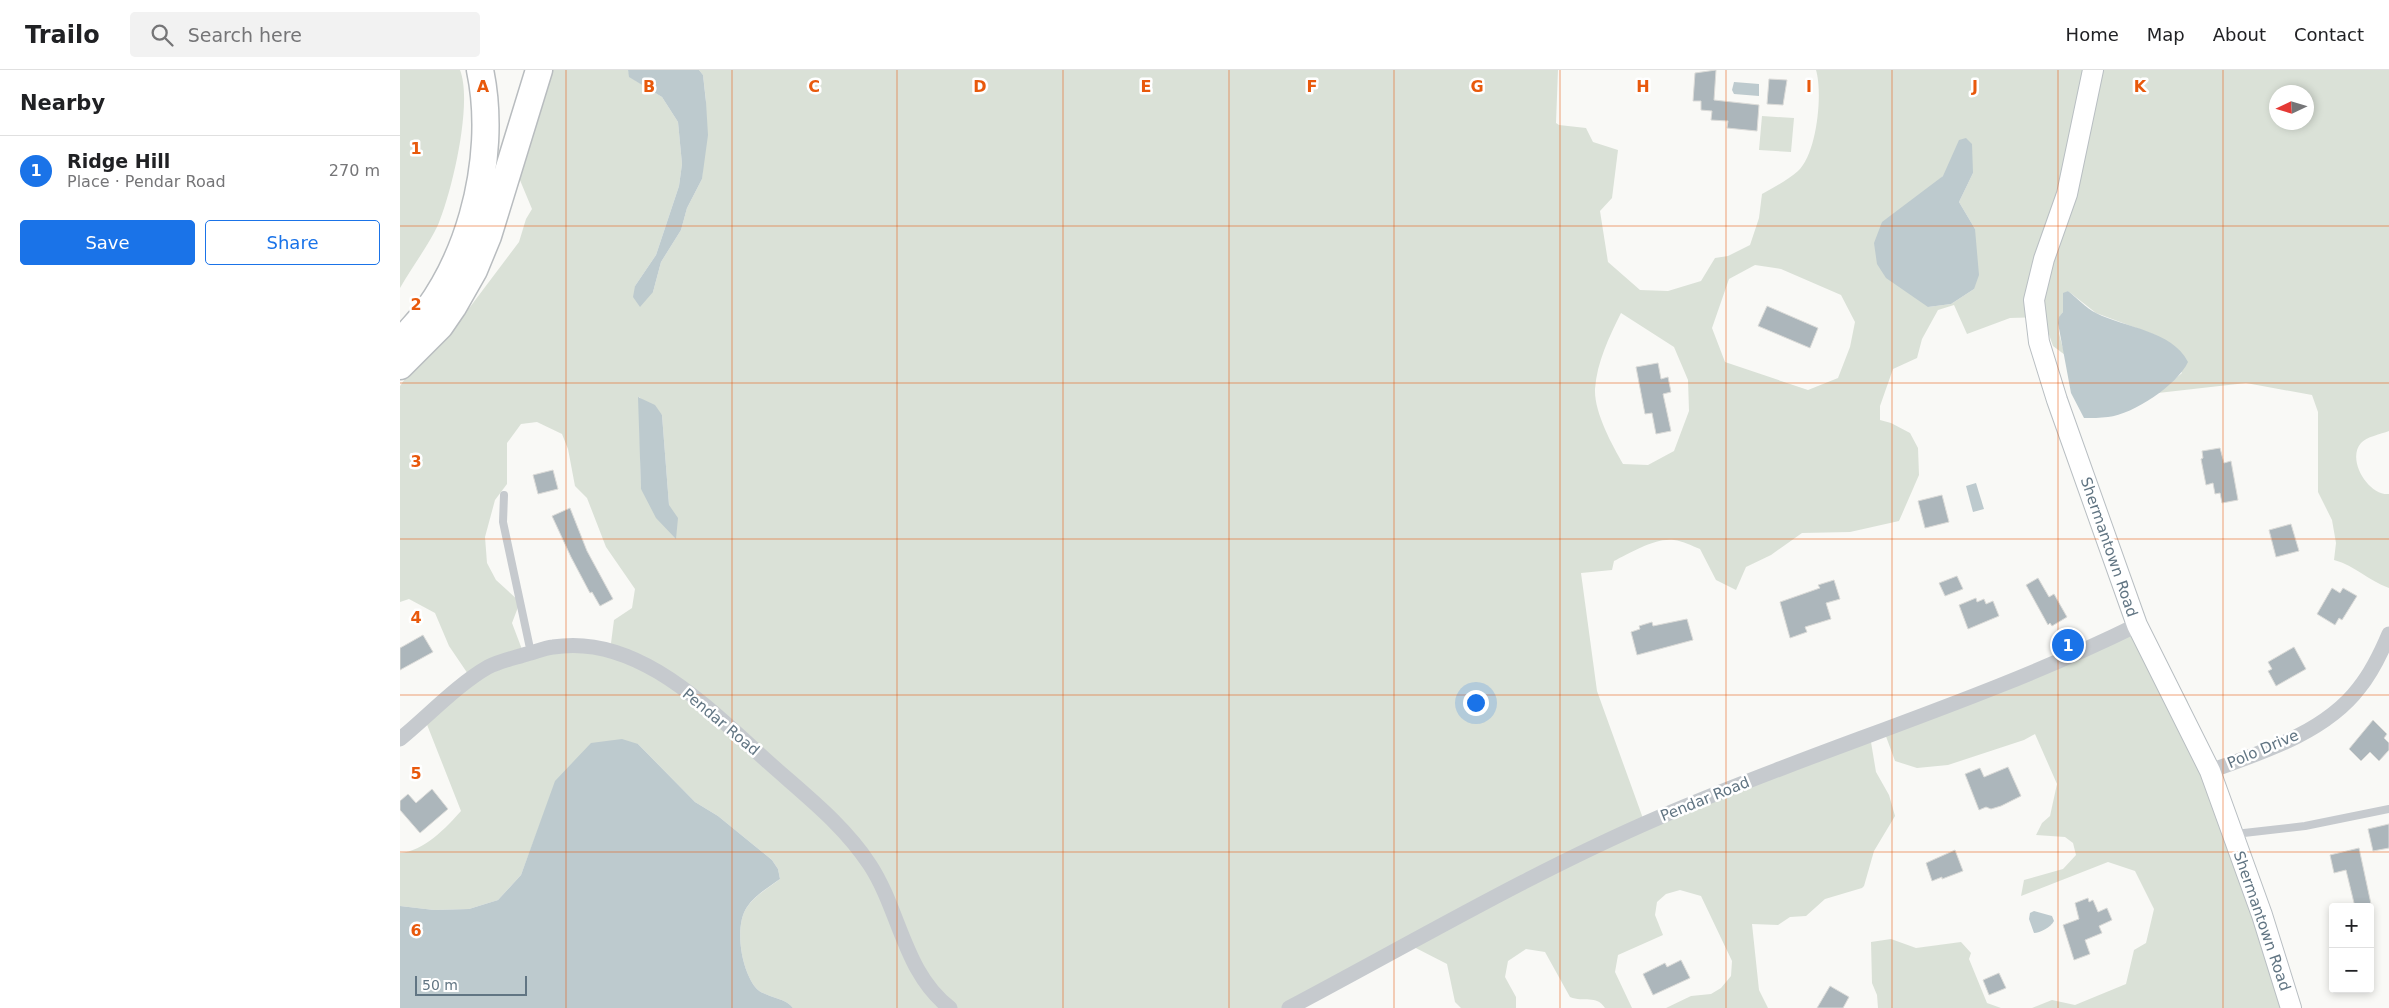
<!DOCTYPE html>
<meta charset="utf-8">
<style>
:root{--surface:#fff;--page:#f2f2f2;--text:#202124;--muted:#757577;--line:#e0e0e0;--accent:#1a73e8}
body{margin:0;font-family:"DejaVu Sans",sans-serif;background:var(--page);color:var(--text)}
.controls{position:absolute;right:15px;bottom:15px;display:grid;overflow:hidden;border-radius:5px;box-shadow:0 2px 8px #0003}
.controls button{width:45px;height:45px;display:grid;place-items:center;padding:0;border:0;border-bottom:1px solid var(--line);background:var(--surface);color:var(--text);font:25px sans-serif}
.compass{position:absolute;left:1869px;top:15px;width:45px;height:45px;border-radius:50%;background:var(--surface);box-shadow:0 2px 8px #0003;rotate:266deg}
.scale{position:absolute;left:15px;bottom:12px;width:112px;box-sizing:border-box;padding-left:5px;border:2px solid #617583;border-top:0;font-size:14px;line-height:18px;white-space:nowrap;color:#617583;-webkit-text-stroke:4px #fff;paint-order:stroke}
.you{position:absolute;left:1075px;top:632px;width:18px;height:18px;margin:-12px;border:4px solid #fff;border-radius:50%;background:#1a73e8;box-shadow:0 0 0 8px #1a73e833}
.badge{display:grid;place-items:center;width:32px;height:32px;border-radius:50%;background:var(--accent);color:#fff;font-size:16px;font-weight:700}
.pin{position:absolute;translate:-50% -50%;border:2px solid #fff;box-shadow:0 1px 5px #0006}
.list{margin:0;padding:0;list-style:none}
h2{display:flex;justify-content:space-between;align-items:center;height:65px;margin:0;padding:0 20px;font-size:21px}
h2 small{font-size:16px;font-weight:400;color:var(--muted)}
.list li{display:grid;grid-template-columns:32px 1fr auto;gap:15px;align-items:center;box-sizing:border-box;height:70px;padding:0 20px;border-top:1px solid var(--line)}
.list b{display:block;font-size:19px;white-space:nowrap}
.list p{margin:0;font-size:16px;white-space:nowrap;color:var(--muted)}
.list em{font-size:16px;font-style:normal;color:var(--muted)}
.actions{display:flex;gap:10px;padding:15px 20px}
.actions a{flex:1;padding:11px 0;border:1px solid var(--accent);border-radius:5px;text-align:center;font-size:18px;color:var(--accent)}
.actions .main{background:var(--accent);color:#fff}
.icon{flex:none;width:28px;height:28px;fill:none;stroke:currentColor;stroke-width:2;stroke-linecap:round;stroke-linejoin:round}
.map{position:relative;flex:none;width:1989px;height:938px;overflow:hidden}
header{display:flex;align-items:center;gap:30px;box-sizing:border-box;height:70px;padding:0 25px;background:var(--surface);border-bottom:1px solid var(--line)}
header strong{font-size:24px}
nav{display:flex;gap:28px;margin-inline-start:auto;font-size:18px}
.search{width:350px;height:45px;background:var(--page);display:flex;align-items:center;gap:12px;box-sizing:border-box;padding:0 18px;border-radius:5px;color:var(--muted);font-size:19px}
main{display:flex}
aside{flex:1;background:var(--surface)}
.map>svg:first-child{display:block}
.green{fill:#dae1d7;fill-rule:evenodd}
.water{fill:#bdcace}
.building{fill:#acb6bb;stroke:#dbdbd8}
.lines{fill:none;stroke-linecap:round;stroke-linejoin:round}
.secondary-casing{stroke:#b8bec2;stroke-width:22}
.highway-casing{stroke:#b8bcbf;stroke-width:29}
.lane{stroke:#c6cace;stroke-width:8}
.street{stroke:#c6cace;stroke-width:15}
.secondary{stroke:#fff;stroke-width:20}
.highway{stroke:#fff;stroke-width:26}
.grid{fill:none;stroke:#e8590c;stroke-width:1;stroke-opacity:0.55}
.labels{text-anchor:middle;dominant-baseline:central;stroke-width:5;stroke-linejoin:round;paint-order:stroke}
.street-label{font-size:15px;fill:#617583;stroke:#fff}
.grid-label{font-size:16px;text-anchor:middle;font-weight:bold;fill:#e8590c;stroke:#fff;stroke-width:5;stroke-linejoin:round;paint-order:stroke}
</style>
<header>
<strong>Trailo</strong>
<div class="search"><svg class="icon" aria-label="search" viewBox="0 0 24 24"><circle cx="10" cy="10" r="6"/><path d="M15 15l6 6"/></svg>Search here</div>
<nav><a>Home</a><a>Map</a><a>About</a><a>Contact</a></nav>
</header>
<main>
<aside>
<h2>Nearby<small></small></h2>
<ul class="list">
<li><span class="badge">1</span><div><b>Ridge Hill</b><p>Place · Pendar Road</p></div><em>270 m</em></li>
</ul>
<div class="actions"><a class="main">Save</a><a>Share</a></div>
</aside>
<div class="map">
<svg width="1989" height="938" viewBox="0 0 1989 938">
<rect width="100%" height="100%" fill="#f9f9f6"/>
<!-- green -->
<g class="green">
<path d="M0 0H60C73 33 52 122 38 155 28 176 12 197 0 218Z"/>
<path d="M153 0H228L230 7 262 27 278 52 282 94 279 116 256 185 235 216 253 222 261 192 281 160 287 138 302 109 306 31 303 5 299 0H1158L1156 53 1159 55 1186 58 1193 72 1218 80 1212 128 1200 141 1208 192 1240 220 1268 221 1301 211 1315 188 1328 186 1350 175 1359 148 1362 124C1374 117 1388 110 1398 101 1417 84 1423 23 1416 0H1989V361C1981 364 1966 367 1961 373 1946 390 1969 426 1989 424V518C1967 510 1956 496 1934 490L1936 473 1932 450 1918 422V342L1912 325 1846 313 1758 323 1782 303 1755 265 1696 243 1668 221 1663 224V242C1653 253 1662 273 1665 285L1653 276 1643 247 1610 248 1567 264 1554 235 1538 240 1522 269 1517 288 1493 299 1480 336V350L1491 353 1510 363 1518 378 1519 405 1499 451 1450 462 1402 463 1371 485 1346 497 1336 520 1316 510 1300 479C1292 476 1283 471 1274 470 1257 467 1229 483 1214 491L1212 500 1181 503 1197 621 1245 754 1470 666 1476 702 1489 725 1495 746 1474 781 1464 816 1462 818 1425 829 1406 846 1390 847 1378 855 1352 854 1359 920 1368 938H1266L1291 926 1311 924 1321 918 1331 906 1332 891 1301 826 1280 820 1266 824 1257 832 1255 845 1263 865 1218 885 1215 902 1232 938H1205C1196 924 1184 933 1170 927L1145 882 1126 879 1108 891 1105 907 1116 927V938H1061L1055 932 1047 894 1008 874 890 938H393C385 927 365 928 356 918 341 900 334 856 347 837 355 825 369 818 380 809L378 799 372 790 318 746 295 732 238 674 156 711 121 805 98 830 69 839 34 840 0 836V783C23 782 47 757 61 741L24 647 68 604 49 576 35 543 9 529 0 532V316L26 278 70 237 119 172 126 149 132 139 117 103 136 40ZM1876 22H1906V52H1876ZM1573 103 1559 132 1575 159 1574 219 1551 234 1528 237 1535 114 1543 106ZM1355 195 1381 199 1441 225 1455 252 1450 277 1438 308 1408 320 1325 292 1312 258 1329 209ZM1221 243 1274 277 1288 310 1289 341 1274 381 1248 395 1223 394C1212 375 1194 342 1195 319 1197 292 1209 267 1221 243ZM239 327 262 345 269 435 241 419ZM137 352 162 364 168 379 175 416 187 428 206 477 235 519 232 538 214 550 210 581 123 582 112 553 120 532 96 510 87 493 85 467 95 430 107 414V373L121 354Z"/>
<polygon points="1362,46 1394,48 1391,82 1359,80"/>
<polygon points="1748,559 1787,630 1895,938 1632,938 1652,930 1675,935 1726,914 1734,880 1746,873 1754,839 1735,801 1708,792 1621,826 1624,810 1663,799 1676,785 1673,773 1665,767 1636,765 1642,753 1650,746 1657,714 1635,664 1624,670 1548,695 1517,698 1495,691 1484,661"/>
<polygon points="1491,869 1516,878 1561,872 1571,883 1569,889 1587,933 1601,938 1478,938 1477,925 1472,913 1471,872"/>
</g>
<!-- water -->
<g class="water">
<polygon points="228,0 299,0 303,5 306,32 308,65 302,109 287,138 281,160 261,192 253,222 240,237 233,227 235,216 256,185 279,116 282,94 278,52 262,27 229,7"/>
<polygon points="1334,12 1359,14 1359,26 1334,24 1332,20"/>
<polygon points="1566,68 1572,74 1573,103 1559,132 1575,159 1579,205 1574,219 1551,234 1528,237 1486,208 1477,194 1474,173 1482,152 1543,106 1559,70"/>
<path d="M1668 221C1677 228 1686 238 1696 243 1725 258 1772 260 1788 292 1777 315 1734 344 1708 347 1700 348 1692 348 1684 348L1671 323 1658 253 1659 247 1663 242V223Z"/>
<polygon points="238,327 255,335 262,345 269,435 278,448 276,469 256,448 241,419"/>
<polygon points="1576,413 1584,439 1573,442 1566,416"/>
<path d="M222 669 238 674 295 732 318 746 372 790 378 799 380 809C369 817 355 825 347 837 334 856 341 900 356 918 365 928 385 927 393 938H0V836L34 840 69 839 98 830 121 805 155 711 191 673Z"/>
<path d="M1634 841 1652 846 1654 851C1651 857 1640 863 1634 863L1629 849 1630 843Z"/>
</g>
<!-- building -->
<g class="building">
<polygon points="1316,0 1314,30 1359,35 1357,61 1327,58 1328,51 1311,50 1312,41 1301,40 1301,31 1293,31 1295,3"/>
<polygon points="1369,9 1387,10 1383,35 1367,34"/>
<polygon points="1367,236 1418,258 1410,278 1358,256"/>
<polygon points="1258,293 1261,309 1268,307 1271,322 1263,324 1271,361 1256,364 1252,343 1245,344 1236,297"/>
<polygon points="1820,378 1824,393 1831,391 1838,430 1822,433 1820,423 1815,424 1813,413 1806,415 1801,389 1803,388 1802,381"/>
<polygon points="153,400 158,419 138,424 133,405"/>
<polygon points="1542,425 1549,452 1525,458 1518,431"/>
<polygon points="170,438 187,481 213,529 200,536 192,522 190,523 171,487 152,446"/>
<polygon points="1891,454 1899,481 1876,487 1869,460"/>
<polygon points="1557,506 1563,519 1545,526 1539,513"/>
<polygon points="1638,508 1649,527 1654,524 1667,547 1652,556 1650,553 1648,555 1626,515"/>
<polygon points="1434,510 1440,529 1426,533 1431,549 1405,557 1407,562 1390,568 1380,532 1420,518 1418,515"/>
<polygon points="1932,518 1940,523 1943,518 1957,526 1942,550 1939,548 1935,555 1917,544"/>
<polygon points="1576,528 1577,532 1584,529 1586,534 1593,531 1599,546 1568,559 1559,535"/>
<polygon points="1287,549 1293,570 1237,585 1231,562 1240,559 1239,556 1252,552 1253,556"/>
<polygon points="23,565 33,582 0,600 0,578"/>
<polygon points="1894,577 1906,599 1876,616 1868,601 1872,599 1868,592"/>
<polygon points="1973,650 1987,664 1984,668 1989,673 1989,680 1979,691 1970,682 1961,691 1949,679"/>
<polygon points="1608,697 1621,726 1601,736 1591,739 1586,737 1579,740 1565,704 1580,698 1584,707"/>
<polygon points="32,719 48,739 20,763 0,740 0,731 8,724 16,733"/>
<polygon points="1989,754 1989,778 1973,781 1968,759"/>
<polygon points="1959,778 1971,834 1955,837 1946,800 1934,803 1930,785"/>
<polygon points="1555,780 1563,801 1542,809 1542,807 1532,811 1526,793"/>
<polygon points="1688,828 1689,832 1693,830 1698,842 1707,838 1712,850 1699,856 1702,863 1685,870 1690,884 1674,890 1663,855 1679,849 1675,833"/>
<polygon points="1281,890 1290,908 1253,925 1243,904 1265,893 1267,897"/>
<polygon points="1599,903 1606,918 1589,925 1583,910"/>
<polygon points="1430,916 1449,927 1443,938 1417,938"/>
</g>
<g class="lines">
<!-- secondary casing -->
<g class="secondary-casing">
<polyline id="secondary" points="1693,0 1667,124 1644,189 1634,230 1639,272 1657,330 1737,555 1810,701 1862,845 1891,938"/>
</g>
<!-- highway casing -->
<g class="highway-casing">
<g id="highway">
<path d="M0 271C68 209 99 89 80 0"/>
<polyline points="0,296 40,256 53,237 74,200 88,166 139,0"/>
</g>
</g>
<!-- lane -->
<g class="lane">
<polyline points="104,425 103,452 131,583"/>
<polyline points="1835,764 1905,756 1989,739"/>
</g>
<!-- street -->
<g class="street">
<path d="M0 669C27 647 58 614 88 597 100 591 114 588 127 584 135 582 144 578 153 577 233 564 301 631 355 680 394 717 440 749 470 795 500 841 504 903 550 938"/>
<path d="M1810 701C1860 683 1925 663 1959 618 1972 602 1981 583 1989 564"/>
<path d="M889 938C1012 873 1132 802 1260 747 1417 679 1583 631 1737 555"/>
</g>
<!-- secondary -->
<use href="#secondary" class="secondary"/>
<!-- highway -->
<use href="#highway" class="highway"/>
</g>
<!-- grid -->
<path class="grid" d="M166 0V938M332 0V938M497 0V938M663 0V938M829 0V938M994 0V938M1160 0V938M1326 0V938M1492 0V938M1658 0V938M1823 0V938M0 156H1989M0 313H1989M0 469H1989M0 625H1989M0 782H1989"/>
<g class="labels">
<!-- street labels -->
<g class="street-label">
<text transform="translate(1709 477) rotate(71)">Shermantown Road</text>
<text transform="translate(321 652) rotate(40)">Pendar Road</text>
<text transform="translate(1863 679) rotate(-23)">Polo Drive</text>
<text transform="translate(1305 729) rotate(-22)">Pendar Road</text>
<text transform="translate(1862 851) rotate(71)">Shermantown Road</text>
</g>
</g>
<g class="grid-label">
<text x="83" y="22">A</text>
<text x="249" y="22">B</text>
<text x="414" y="22">C</text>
<text x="580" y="22">D</text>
<text x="746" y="22">E</text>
<text x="912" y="22">F</text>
<text x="1077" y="22">G</text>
<text x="1243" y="22">H</text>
<text x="1409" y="22">I</text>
<text x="1575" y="22">J</text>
<text x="1740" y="22">K</text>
<text x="16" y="84">1</text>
<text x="16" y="240">2</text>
<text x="16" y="397">3</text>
<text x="16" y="553">4</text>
<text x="16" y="709">5</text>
<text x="16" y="866">6</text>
</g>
</svg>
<div class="controls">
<button>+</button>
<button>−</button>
</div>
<svg class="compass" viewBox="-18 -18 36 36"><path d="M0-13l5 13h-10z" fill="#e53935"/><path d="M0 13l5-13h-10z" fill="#757577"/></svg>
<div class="scale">50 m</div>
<div class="you"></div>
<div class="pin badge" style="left:1668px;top:575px">1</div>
</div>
</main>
